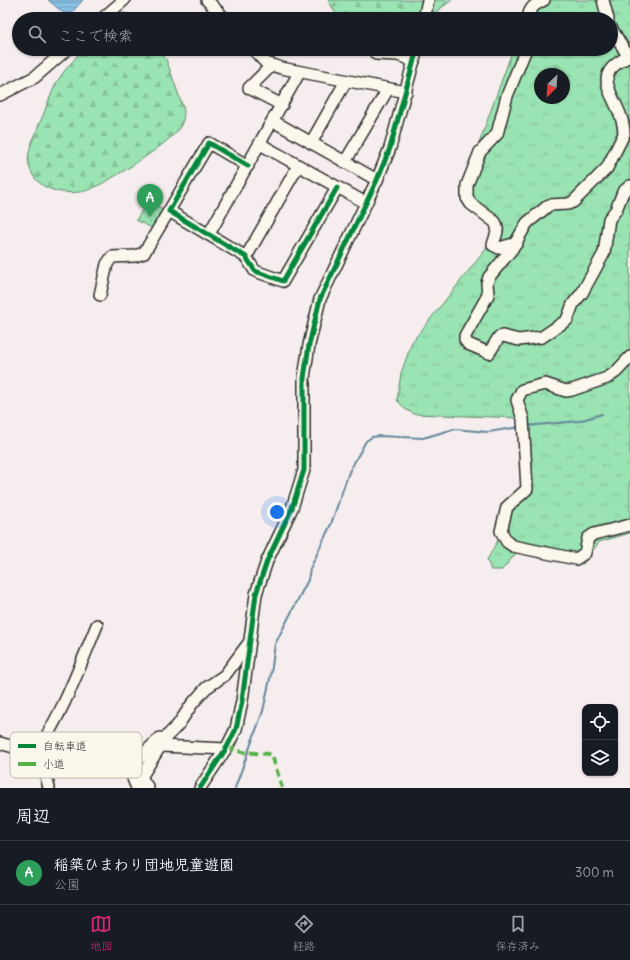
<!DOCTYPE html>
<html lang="ja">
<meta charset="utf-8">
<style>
:root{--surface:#171b24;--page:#20242c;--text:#f1f3f6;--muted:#9ea1a6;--line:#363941;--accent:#db2777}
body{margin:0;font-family:Delius,"Klee One",sans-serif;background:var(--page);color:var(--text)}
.controls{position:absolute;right:12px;bottom:12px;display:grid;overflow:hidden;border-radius:8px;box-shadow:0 1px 3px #0004}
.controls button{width:36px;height:36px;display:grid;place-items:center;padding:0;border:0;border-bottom:1px solid var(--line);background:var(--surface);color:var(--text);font:20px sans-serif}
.compass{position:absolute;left:534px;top:68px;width:36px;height:36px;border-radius:50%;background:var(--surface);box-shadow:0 1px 3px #0004;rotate:205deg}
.you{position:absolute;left:277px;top:512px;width:14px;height:14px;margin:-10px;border:3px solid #fff;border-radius:50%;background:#1a73e8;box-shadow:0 0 0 6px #1a73e833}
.badge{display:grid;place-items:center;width:26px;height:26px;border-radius:50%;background:var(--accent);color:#fff;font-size:13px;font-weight:700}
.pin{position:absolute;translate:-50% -33px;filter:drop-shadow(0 1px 2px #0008)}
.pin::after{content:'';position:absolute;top:21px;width:14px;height:12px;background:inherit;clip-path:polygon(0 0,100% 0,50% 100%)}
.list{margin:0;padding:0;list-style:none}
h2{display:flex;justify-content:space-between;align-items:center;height:52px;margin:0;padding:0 16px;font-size:17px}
h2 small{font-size:13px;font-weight:400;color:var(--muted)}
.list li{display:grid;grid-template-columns:26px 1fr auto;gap:12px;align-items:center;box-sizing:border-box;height:64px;padding:0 16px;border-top:1px solid var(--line)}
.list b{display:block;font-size:15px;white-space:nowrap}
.list p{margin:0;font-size:13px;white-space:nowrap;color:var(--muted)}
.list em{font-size:13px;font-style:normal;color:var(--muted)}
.icon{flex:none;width:22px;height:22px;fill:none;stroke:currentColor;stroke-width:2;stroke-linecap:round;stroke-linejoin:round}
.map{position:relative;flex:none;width:630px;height:788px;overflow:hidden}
.search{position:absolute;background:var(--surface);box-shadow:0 1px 3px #0004;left:12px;right:12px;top:12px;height:44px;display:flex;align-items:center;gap:10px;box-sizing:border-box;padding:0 14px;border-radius:22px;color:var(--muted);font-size:15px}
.sheet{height:116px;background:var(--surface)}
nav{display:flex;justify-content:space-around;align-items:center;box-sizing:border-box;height:56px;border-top:1px solid var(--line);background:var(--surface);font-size:11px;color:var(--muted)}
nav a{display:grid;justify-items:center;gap:2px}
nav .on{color:var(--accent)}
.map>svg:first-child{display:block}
.grass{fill:url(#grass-tufts);stroke:#62876e;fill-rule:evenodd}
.forest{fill:url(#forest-firs);stroke:#62876e}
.park{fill:url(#park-dots);stroke:#62876e}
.water{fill:url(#water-rules);stroke:#63869c}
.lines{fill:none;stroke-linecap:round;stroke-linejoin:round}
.stream{stroke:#63869c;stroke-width:2}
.minor-casing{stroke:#2b2b2b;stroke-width:14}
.minor{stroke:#fbf7ec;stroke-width:11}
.quiet{stroke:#56b246;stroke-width:4;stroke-dasharray:8 4;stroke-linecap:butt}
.cycleway-casing{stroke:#fbf7ec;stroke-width:8}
.cycleway{stroke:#00873e;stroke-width:5}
.key{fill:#fbf7ec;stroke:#bdbab2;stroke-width:1}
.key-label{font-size:11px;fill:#2b2b2b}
</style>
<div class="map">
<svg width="630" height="788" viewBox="0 0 630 788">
<defs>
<pattern id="grass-tufts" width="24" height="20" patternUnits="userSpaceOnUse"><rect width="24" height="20" fill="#9ae3b2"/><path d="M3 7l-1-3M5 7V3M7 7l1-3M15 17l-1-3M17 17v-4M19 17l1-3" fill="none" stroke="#85c399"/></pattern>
<pattern id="forest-firs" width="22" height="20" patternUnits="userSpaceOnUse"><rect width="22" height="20" fill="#9ae3b2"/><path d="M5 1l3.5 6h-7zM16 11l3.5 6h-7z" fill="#85c399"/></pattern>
<pattern id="park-dots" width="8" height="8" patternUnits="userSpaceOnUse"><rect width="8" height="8" fill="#9ae3b2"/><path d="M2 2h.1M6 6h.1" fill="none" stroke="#85c399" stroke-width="1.8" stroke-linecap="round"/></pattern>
<pattern id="water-rules" width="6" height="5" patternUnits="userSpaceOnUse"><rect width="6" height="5" fill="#89c2e8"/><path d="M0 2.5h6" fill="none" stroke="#709ebc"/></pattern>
</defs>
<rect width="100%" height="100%" fill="#f6eeee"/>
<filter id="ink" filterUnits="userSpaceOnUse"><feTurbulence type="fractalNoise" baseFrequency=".025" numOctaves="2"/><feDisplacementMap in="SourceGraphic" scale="8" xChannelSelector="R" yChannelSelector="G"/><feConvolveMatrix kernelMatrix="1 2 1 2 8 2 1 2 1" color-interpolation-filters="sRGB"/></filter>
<g filter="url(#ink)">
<!-- grass -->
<path class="grass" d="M530 0H630V533L599 542 583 564 517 552 502 570H491L487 560 498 540 502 507 524 488 519 418 414 414 405 409 397 400 401 373 412 342 490 244 492 225 469 208 468 174 513 49H611V19H523ZM540 74H564V98H540Z"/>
<!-- forest -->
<g class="forest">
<polygon points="328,0 452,0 426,19 339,19"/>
<polygon points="125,13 138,19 110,19 115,14"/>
<path d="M83 49H159L166 59 184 110C184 117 183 123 178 130 168 144 102 187 85 191 63 196 34 190 29 165 26 152 34 138 38 127 45 112 50 94 58 80 65 69 75 59 83 49Z"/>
</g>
<!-- park -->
<polygon class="park" points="148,201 163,210 163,214 154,229 136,220"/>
<!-- water -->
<polygon class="water" points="48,0 83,0 68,17"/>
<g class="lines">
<!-- stream -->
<g class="stream">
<polyline points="526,426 579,421 602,414"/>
<polyline points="235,788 263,711 271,674 275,644 308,580 310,569 331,524 349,472 366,441 372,437 380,436 423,438 454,429 488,432 520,427"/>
</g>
<!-- minor casing -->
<g class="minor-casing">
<g id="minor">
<polyline points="207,0 225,19"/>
<polyline points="603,0 608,19"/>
<polyline points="102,19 124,0"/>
<polyline points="424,19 428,0"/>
<path d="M528 19C529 8 535 4 544 0"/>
<polyline points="611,28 625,51 630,55"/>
<polyline points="253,49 266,63 281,68 406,92"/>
<polyline points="376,54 398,55 414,61"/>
<path d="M630 56C582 78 624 98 624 134L607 168 573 202 568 204 549 205 527 223 512 249 489 277 487 283 488 295 465 336V340L468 344 489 353 499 337 503 336 519 340 542 337 567 320 573 304 582 293 604 253 609 219 616 210 623 192 630 186"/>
<polyline points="272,65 249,88 282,105"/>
<polyline points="0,95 35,77 67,49"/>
<polyline points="273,121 377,180"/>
<polyline points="311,143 346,81"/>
<polyline points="260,144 366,203"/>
<polyline points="345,162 388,89"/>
<polyline points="169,211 246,257 255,271 283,281 337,188"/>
<polyline points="209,234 299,73"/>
<path d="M517 243 499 248 493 245C495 236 500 230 495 222L471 204 467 198V185L480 152 497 134 507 96 526 49"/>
<polyline points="246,257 298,166"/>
<polyline points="100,295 107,264 112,257 135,256 144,253 209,143 248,166"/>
<polyline points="630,357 616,372 607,378 572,390 566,391 545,384 522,390 517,400 523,419 527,489 507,507 501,531 507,542 513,546 576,559 585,553 588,538 594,534 630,525"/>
<path d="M0 743C31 752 42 754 49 788"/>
<polyline points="161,746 226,749"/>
<path d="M34 756C62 715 78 671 97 625"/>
<path d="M137 788C135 783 132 778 132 773 133 760 152 747 160 738"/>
<polyline points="148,788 141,777 166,737 178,725 192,704 206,688 225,675 248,644"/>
<polyline points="200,788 227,747 236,729 242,701 256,594 267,561 292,508 304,470 304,378 309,345 320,299 377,180 390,148 417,49"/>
</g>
</g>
<!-- minor -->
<use href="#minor" class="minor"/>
<!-- quiet -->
<polyline class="quiet" points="227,747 242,752 269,754 273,758 282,788"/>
<!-- cycleway casing -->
<g class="cycleway-casing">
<g id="cycleway">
<polyline points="248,166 209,143 169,211 246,257 255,271 283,281 337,188"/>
<polyline points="200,788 227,747 236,729 242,701 256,594 267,561 292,508 304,470 304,378 309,345 320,299 377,180 390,148 417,49"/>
</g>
</g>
<!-- cycleway -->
<use href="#cycleway" class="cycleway"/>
</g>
</g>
<!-- legend -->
<rect x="10" y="732" width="132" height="46" rx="6" class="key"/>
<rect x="18" y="744" width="18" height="4" fill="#00873e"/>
<rect x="18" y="762" width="18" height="4" fill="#56b246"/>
<g class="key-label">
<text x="43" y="750">自転車道</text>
<text x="43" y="768">小道</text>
</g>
</svg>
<div class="controls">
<button><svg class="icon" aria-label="locate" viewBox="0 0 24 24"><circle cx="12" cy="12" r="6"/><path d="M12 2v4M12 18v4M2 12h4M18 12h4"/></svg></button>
<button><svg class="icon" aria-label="layers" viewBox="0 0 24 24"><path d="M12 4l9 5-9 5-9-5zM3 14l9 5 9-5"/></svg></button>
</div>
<svg class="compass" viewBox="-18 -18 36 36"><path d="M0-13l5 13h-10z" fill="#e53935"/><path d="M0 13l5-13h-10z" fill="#9ea1a6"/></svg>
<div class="you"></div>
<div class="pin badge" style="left:150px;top:217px;background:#2e9e5b">A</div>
<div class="search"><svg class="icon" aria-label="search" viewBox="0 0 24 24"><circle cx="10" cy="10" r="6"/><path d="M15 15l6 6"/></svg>ここで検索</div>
</div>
<section class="sheet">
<h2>周辺<small></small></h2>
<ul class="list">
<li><span class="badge" style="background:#2e9e5b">A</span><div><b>稲築ひまわり団地児童遊園</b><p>公園</p></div><em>300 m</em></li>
</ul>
</section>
<nav>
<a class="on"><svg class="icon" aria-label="map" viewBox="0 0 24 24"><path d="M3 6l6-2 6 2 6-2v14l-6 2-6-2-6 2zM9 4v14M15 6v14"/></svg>地図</a>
<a><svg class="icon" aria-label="directions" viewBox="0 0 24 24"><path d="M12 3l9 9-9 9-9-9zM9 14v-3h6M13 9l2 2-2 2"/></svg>経路</a>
<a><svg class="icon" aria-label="saved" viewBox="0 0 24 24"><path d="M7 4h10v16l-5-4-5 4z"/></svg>保存済み</a>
</nav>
